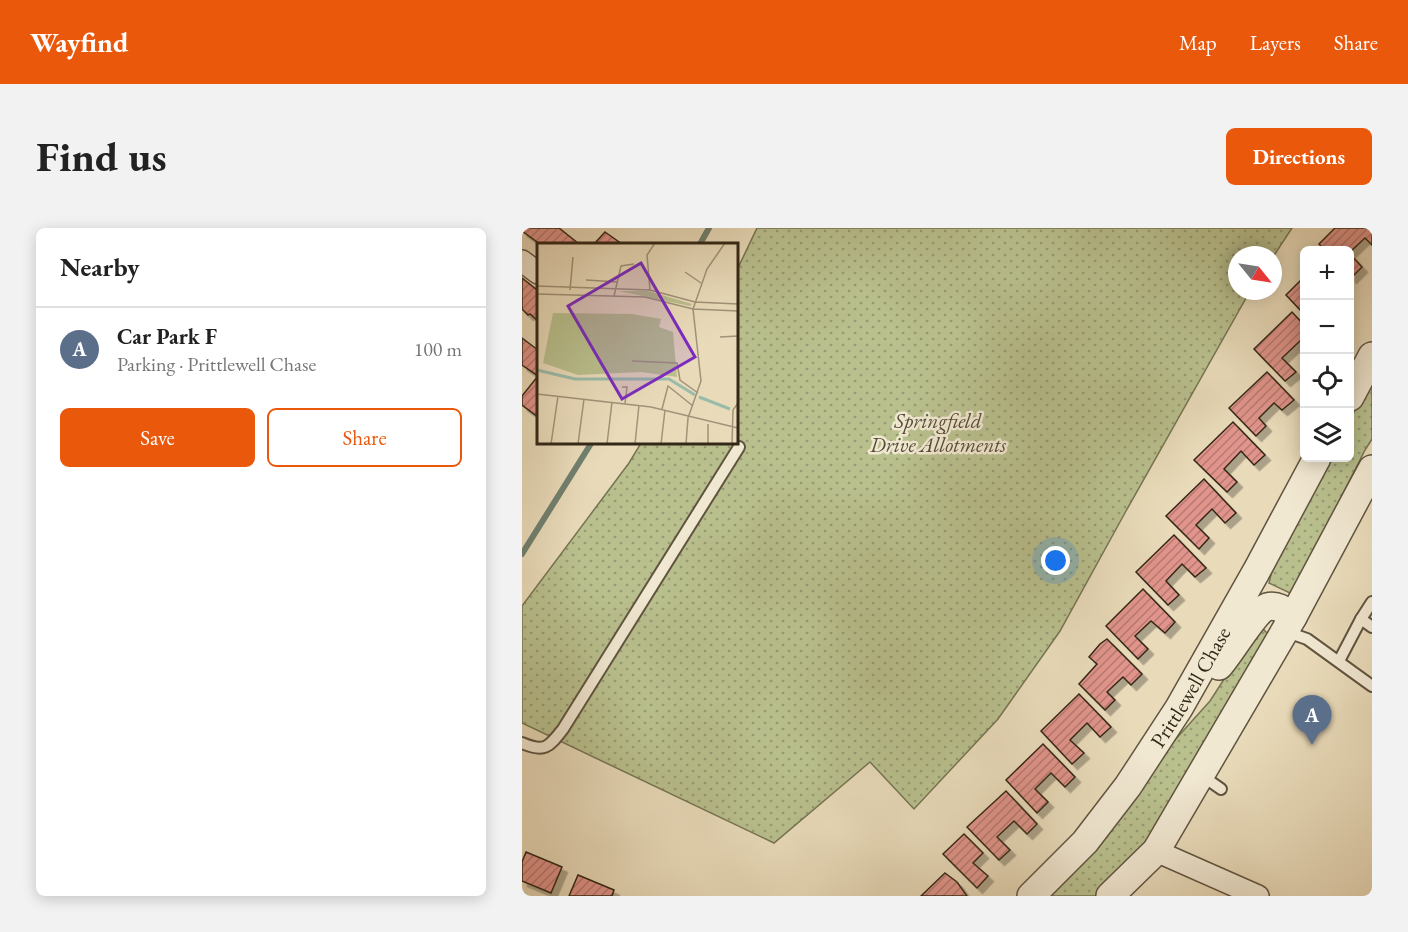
<!DOCTYPE html>
<meta charset="utf-8">
<style>
:root{--surface:#fff;--page:#f2f2f2;--text:#222;--muted:#767676;--line:#e0e0e0;--accent:#ea580c}
body{margin:0;font-family:"EB Garamond",serif;background:var(--page);color:var(--text)}
.controls{position:absolute;right:18px;top:18px;display:grid;overflow:hidden;border-radius:9px;box-shadow:0 3px 15px #0003}
.controls button{width:54px;height:54px;display:grid;place-items:center;padding:0;border:0;border-bottom:2px solid var(--line);background:var(--surface);color:var(--text);font:30px sans-serif}
.compass{position:absolute;left:706px;top:18px;width:54px;height:54px;border-radius:50%;background:var(--surface);box-shadow:0 3px 15px #0003;rotate:120deg}
.you{position:absolute;left:534px;top:333px;width:21px;height:21px;margin:-15px;border:4px solid #fff;border-radius:50%;background:#1a73e8;box-shadow:0 0 0 9px #1a73e833}
.badge{display:grid;place-items:center;width:39px;height:39px;border-radius:50%;background:var(--accent);color:#fff;font-size:20px;font-weight:700}
.pin{position:absolute;translate:-50% -50px;filter:drop-shadow(0 2px 3px #0008)}
.pin::after{content:'';position:absolute;top:32px;width:21px;height:18px;background:inherit;clip-path:polygon(0 0,100% 0,50% 100%)}
.list{margin:0;padding:0;list-style:none}
h2{display:flex;justify-content:space-between;align-items:center;height:78px;margin:0;padding:0 24px;font-size:26px}
h2 small{font-size:20px;font-weight:400;color:var(--muted)}
.list li{display:grid;grid-template-columns:39px 1fr auto;gap:18px;align-items:center;box-sizing:border-box;height:84px;padding:0 24px;border-top:2px solid var(--line)}
.list b{display:block;font-size:22px;white-space:nowrap}
.list p{margin:0;font-size:20px;white-space:nowrap;color:var(--muted)}
.list em{font-size:20px;font-style:normal;color:var(--muted)}
.actions{display:flex;gap:12px;padding:18px 24px}
.actions a{flex:1;padding:14px 0;border:2px solid var(--accent);border-radius:9px;text-align:center;font-size:21px;color:var(--accent)}
.actions .main{background:var(--accent);color:#fff}
.icon{flex:none;width:33px;height:33px;fill:none;stroke:currentColor;stroke-width:2;stroke-linecap:round;stroke-linejoin:round}
.map{position:relative;flex:none;width:850px;height:668px;overflow:hidden;border-radius:9px}
header{display:flex;align-items:center;gap:36px;box-sizing:border-box;height:84px;padding:0 30px;background:var(--accent);color:#fff}
header strong{font-size:28px}
nav{display:flex;gap:33px;margin-inline-start:auto;font-size:21px}
.intro{display:flex;align-items:center;justify-content:space-between;box-sizing:border-box;height:144px;padding:0 36px}
h1{margin:0;font-size:42px}
.button{padding:15px 27px;border-radius:9px;background:var(--accent);color:#fff;font-size:21px;font-weight:700}
main{display:flex;gap:36px;padding:0 36px}
aside{flex:1;background:var(--surface);border-radius:9px;box-shadow:0 3px 15px #0003}
.map>svg:first-child{display:block}
.grass{fill:url(#grass-dots);stroke:#767452;stroke-width:1.5}
.lines{fill:none;stroke-linecap:round;stroke-linejoin:round}
.stream{stroke:#70806f;stroke-width:6}
.building{fill:url(#building-hatch);stroke:#332717;stroke-width:1.5;filter:url(#shadow)}
.service-casing{stroke:#605440;stroke-width:14}
.minor-casing{stroke:#605440;stroke-width:24}
.tertiary-casing{stroke:#605440;stroke-width:30}
.service{stroke:#f1e8d2;stroke-width:10}
.minor{stroke:#f1e8d2;stroke-width:21}
.tertiary{stroke:#f1e8d2;stroke-width:27}
.labels{text-anchor:middle;dominant-baseline:central;stroke-width:5;stroke-linejoin:round;paint-order:stroke}
.park-label{font-size:21px;font-style:italic;fill:#544d35;stroke:#f1e8d2}
.street-label{font-size:21px;fill:#332717;stroke:#f1e8d2}
.inset-river{fill:none;stroke:#99bcaa;stroke-width:3}
.inset-road{fill:none;stroke:#a09379;stroke-width:1.5}
.view{fill:#7b2cbf;fill-opacity:0.15;stroke:#7b2cbf;stroke-width:3}
.inset-edge{fill:none;stroke:#332717;stroke-width:3}
</style>
<header>
<strong>Wayfind</strong>
<nav><a>Map</a><a>Layers</a><a>Share</a></nav>
</header>
<div class="intro"><h1>Find us</h1><a class="button">Directions</a></div>
<main>
<aside>
<h2>Nearby<small></small></h2>
<ul class="list">
<li><span class="badge" style="background:#5c6f8a">A</span><div><b>Car Park F</b><p>Parking · Prittlewell Chase</p></div><em>100 m</em></li>
</ul>
<div class="actions"><a class="main">Save</a><a>Share</a></div>
</aside>
<div class="map">
<svg width="850" height="668" viewBox="0 0 850 668">
<defs>
<pattern id="grass-dots" width="8" height="8" patternUnits="userSpaceOnUse" patternTransform="scale(1.5)"><rect width="8" height="8" fill="#b9c08e"/><path d="M2 2h.1M6 6h.1" fill="none" stroke="#979c73" stroke-width="1.8" stroke-linecap="round"/></pattern>
<pattern id="building-hatch" width="6" height="6" patternUnits="userSpaceOnUse" patternTransform="scale(1.5)"><rect width="6" height="6" fill="#e1948b"/><path d="M-1 1l2-2M0 6l6-6M5 7l2-2" fill="none" stroke="#b77971"/></pattern>
<filter id="shadow"><feDropShadow dx="5.5" dy="5.5" stdDeviation="0" flood-color="#0004"/></filter>
</defs>
<rect width="100%" height="100%" fill="#e9dbba"/>
<filter id="stains"><feTurbulence type="fractalNoise" baseFrequency=".00333" numOctaves="4"/><feColorMatrix values="0 0 0 0 .2 0 0 0 0 .09 0 0 0 0 .02 0 0 0 .5 -.17"/></filter>
<radialGradient id="worn" r=".72"><stop offset=".6" stop-color="#630" stop-opacity="0"/><stop offset="1" stop-color="#630" stop-opacity=".3"/></radialGradient>
<!-- grass -->
<g class="grass">
<polygon points="235,0 770,0 751,29 751,27 715,27 715,63 728,63 604,283 538,403 476,491 392,581 348,534 252,615 0,495 0,378 107,235 119,215 214,214 215,42"/>
<polygon points="850,153 850,211 843,222 770,366 747,355 753,330 807,230 828,230 828,191"/>
<polygon points="737,397 747,407 636,603 605,638 575,668 523,668 643,523 688,473"/>
</g>
<g class="lines">
<!-- stream -->
<g class="stream">
<polyline points="178,16 187,0"/>
<polyline points="0,326 70,214"/>
</g>
</g>
<!-- building -->
<g class="building">
<polygon points="0,0 37,0 57,16 18,16 0,3"/>
<polygon points="813,0 850,0 850,17 843,10 828,24 828,22 803,22 797,16"/>
<polygon points="83,4 100,16 72,16"/>
<polygon points="828,26 840,39 829,50 828,49"/>
<polygon points="782,49 782,86 764,67"/>
<polygon points="0,50 14,61 15,59 16,60 16,93 8,86 6,87 0,81"/>
<polygon points="770,84 782,97 782,118 778,113 760,130 774,144 763,153 732,121"/>
<polygon points="0,110 16,122 16,189 0,177 0,168 16,148 0,137"/>
<polygon points="745,144 772,172 760,182 752,175 737,190 744,198 734,208 707,180"/>
<polygon points="711,194 743,227 732,237 719,223 702,241 715,254 705,264 672,232"/>
<polygon points="682,251 714,285 703,295 690,281 674,297 687,310 677,321 644,288"/>
<polygon points="652,307 684,340 673,349 660,336 644,353 657,367 646,377 614,344"/>
<polygon points="621,361 653,394 643,405 629,393 613,408 626,421 616,431 584,398"/>
<polygon points="585,411 620,446 609,457 601,449 585,464 593,472 583,482 557,456 575,436 567,429 578,416"/>
<polygon points="557,466 589,499 578,509 565,495 548,512 562,525 550,536 519,503"/>
<polygon points="521,516 553,549 543,559 529,545 513,561 526,574 515,585 484,552"/>
<polygon points="484,563 515,596 505,606 492,593 475,609 488,622 477,632 445,599"/>
<polygon points="442,606 461,625 451,635 466,648 455,660 421,626"/>
<polygon points="4,624 40,639 29,665 0,653 0,634"/>
<polygon points="423,645 435,654 445,668 399,668"/>
<polygon points="56,647 92,662 90,668 47,668"/>
</g>
<g class="lines">
<!-- service casing -->
<g class="service-casing">
<g id="service">
<polyline points="839,391 850,399"/>
<polyline points="762,403 785,411 850,458"/>
<polyline points="817,433 839,391 850,374"/>
<path d="M0 515C23 525 27 519 41 501L217 219"/>
<polyline points="679,547 699,561"/>
</g>
</g>
<!-- minor casing -->
<g class="minor-casing">
<g id="minor">
<polyline points="0,33 16,45"/>
<polyline points="634,623 736,668"/>
</g>
</g>
<!-- tertiary casing -->
<g class="tertiary-casing">
<g id="tertiary">
<polyline points="828,169 850,128"/>
<path d="M697 438C708 426 733 383 745 379 756 376 763 383 771 389"/>
<path id="s1" d="M509 668 563 614 606 558 657 480 734 344 795 230"/>
<polyline points="588,668 634,623 771,389 850,241"/>
</g>
</g>
<!-- service -->
<use href="#service" class="service"/>
<!-- minor -->
<use href="#minor" class="minor"/>
<!-- tertiary -->
<use href="#tertiary" class="tertiary"/>
</g>
<g class="labels">
<!-- park labels -->
<g class="park-label">
<text x="416" y="192">Springfield<tspan x="416" dy="24">Drive Allotments</tspan></text>
</g>
<!-- street labels -->
<g class="street-label">
<text stroke="none"><textPath href="#s1" startOffset="264">Prittlewell Chase</textPath></text>
</g>
</g>
<!-- overview -->
<g transform="translate(15 15)">
<rect width="201" height="201" fill="#e9dbba"/>
<path d="M82 48H111L155 61 153 63ZM16 70 95 71 124 76 122 84 136 89 140 134 104 129 41 132 6 120Z" fill="#b9c08e"/>
<path class="inset-river" d="M0 127 38 136H132L158 152M162 154 193 166"/>
<path class="inset-road" d="M148 29 164 40M49 37 81 39M0 43 113 47 158 59 201 61M33 47 36 14M113 47 110 12 118 0M0 51 108 54 156 66 201 68M77 53 84 23 97 21M183 94 201 93M95 118 140 120 143 137 161 150M85 144H90L88 161M0 151 114 164 201 185M125 166 131 143 156 163M14 201 21 153M41 201 47 156M70 201 75 159M98 201 102 162M124 201 128 167M149 201 151 175 164 138 156 66 170 26 188 0M171 201V181M195 201 196 167 201 160"/>
<path class="view" d="M104 20 158 114 85 156 31 63Z"/>
<rect width="201" height="201" class="inset-edge"/>
</g>
<rect width="100%" height="100%" filter="url(#stains)"/>
<rect width="100%" height="100%" fill="url(#worn)"/>
</svg>
<div class="controls">
<button>+</button>
<button>−</button>
<button><svg class="icon" aria-label="locate" viewBox="0 0 24 24"><circle cx="12" cy="12" r="6"/><path d="M12 2v4M12 18v4M2 12h4M18 12h4"/></svg></button>
<button><svg class="icon" aria-label="layers" viewBox="0 0 24 24"><path d="M12 4l9 5-9 5-9-5zM3 14l9 5 9-5"/></svg></button>
</div>
<svg class="compass" viewBox="-18 -18 36 36"><path d="M0-13l5 13h-10z" fill="#e53935"/><path d="M0 13l5-13h-10z" fill="#767676"/></svg>
<div class="you"></div>
<div class="pin badge" style="left:790px;top:517px;background:#5c6f8a">A</div>
</div>
</main>
